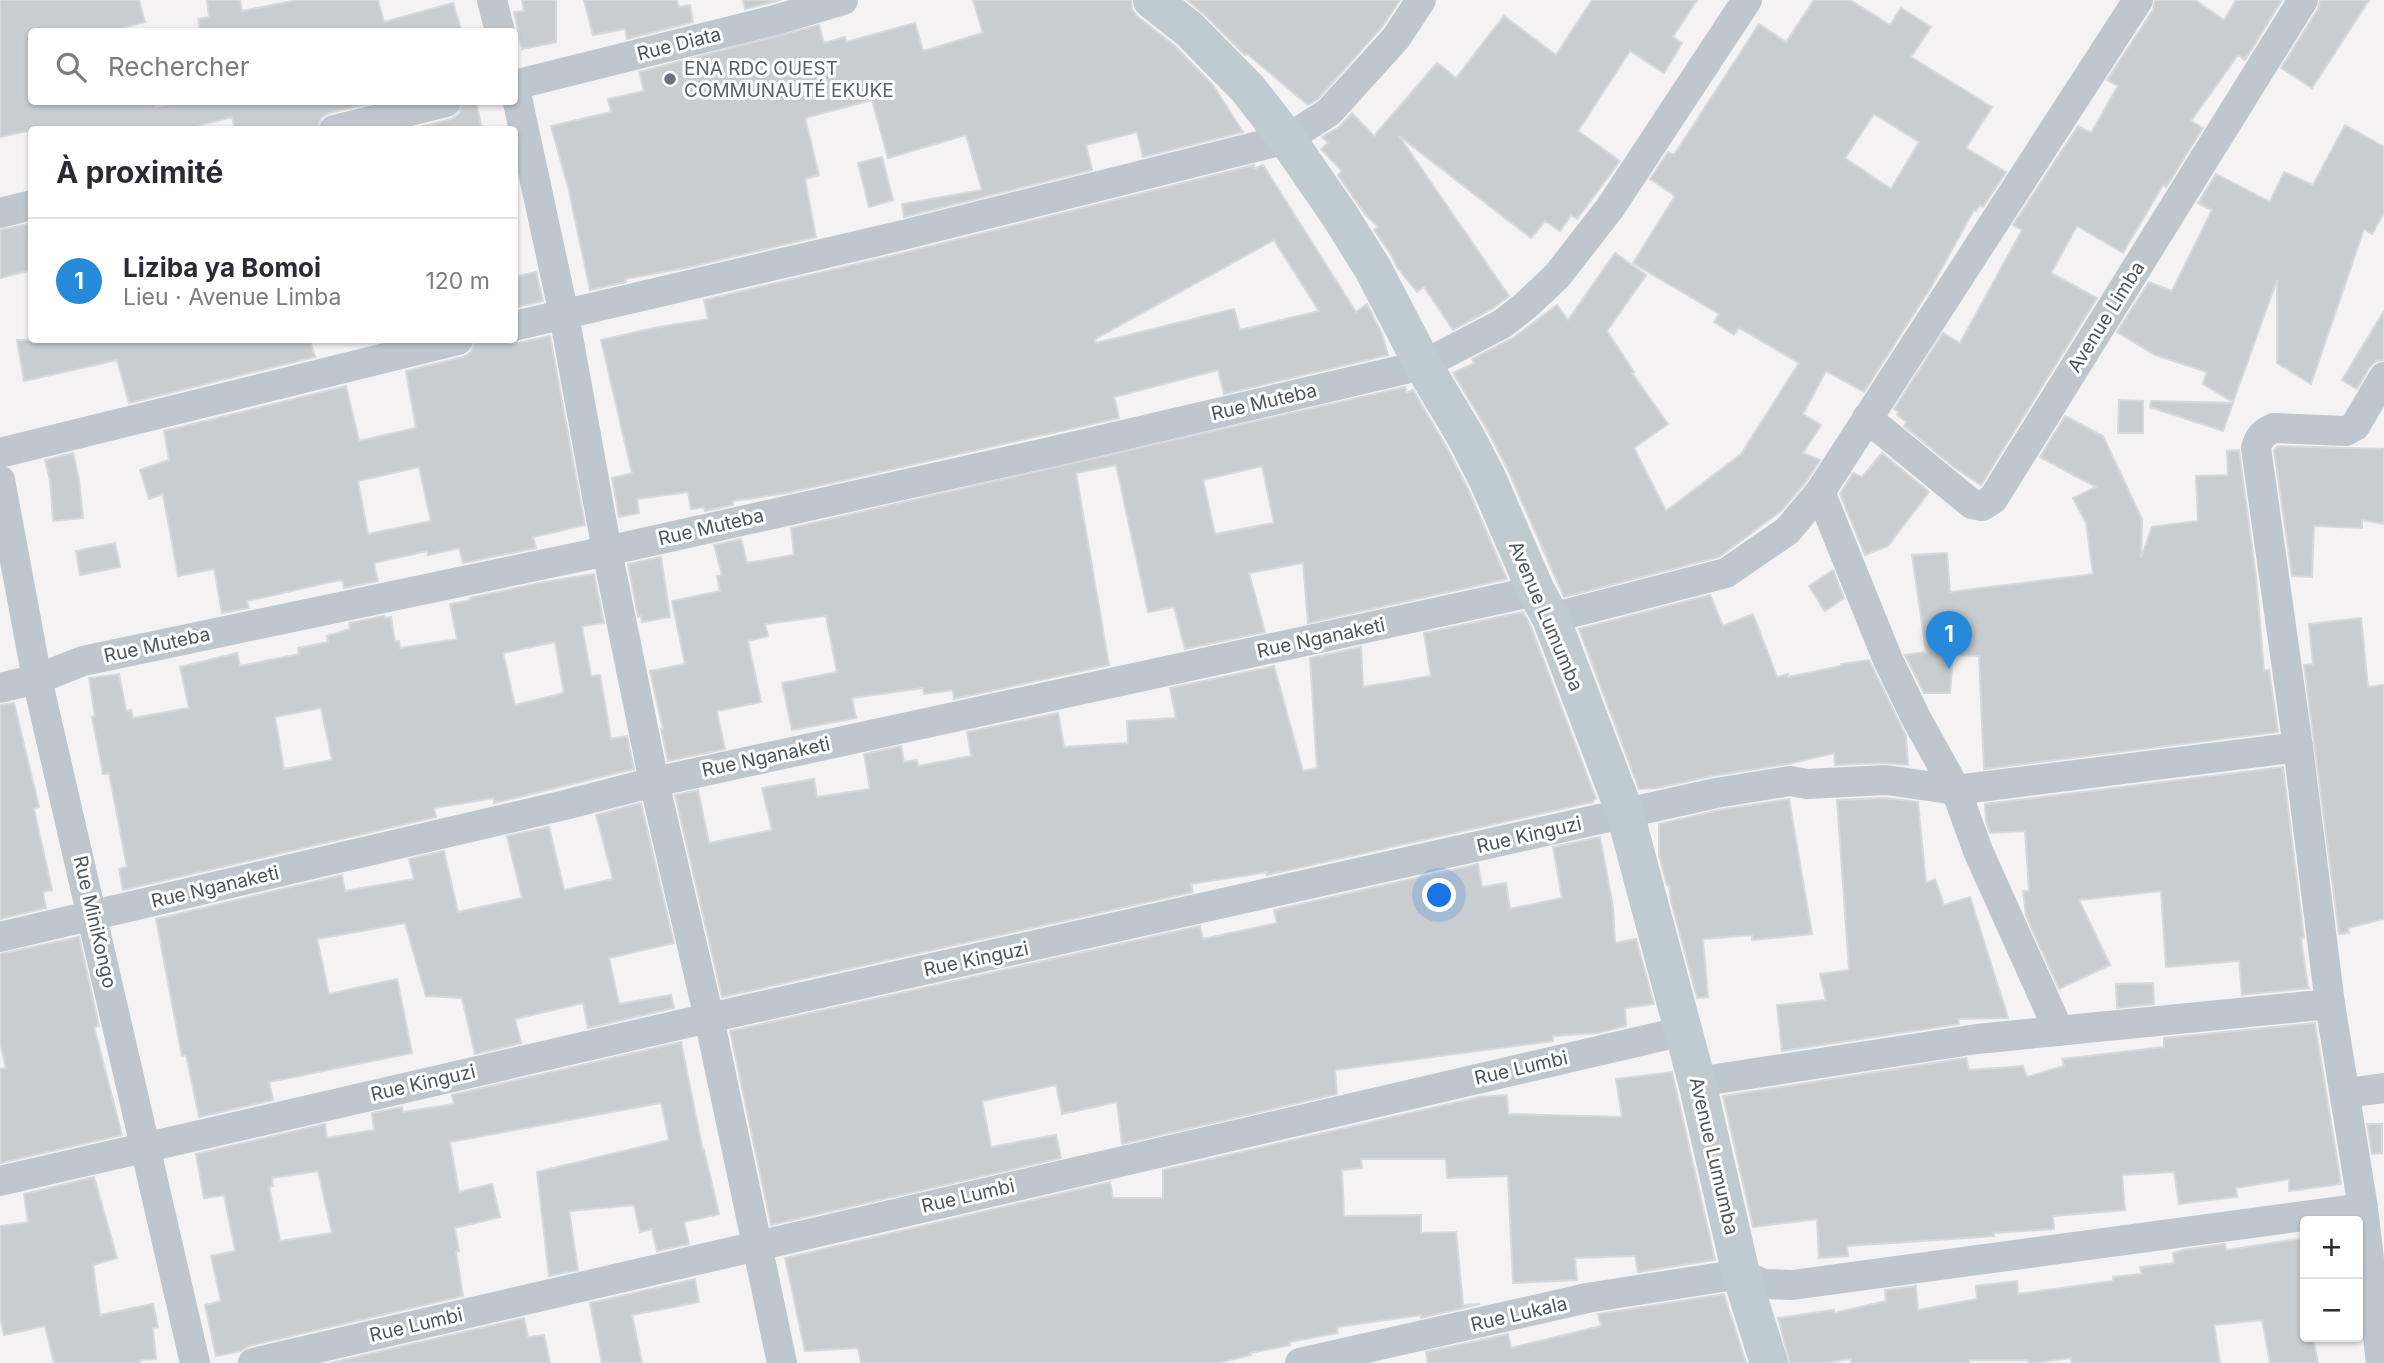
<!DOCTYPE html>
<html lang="fr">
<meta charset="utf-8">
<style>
:root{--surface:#fff;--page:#f7f7f7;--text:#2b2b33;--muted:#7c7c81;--line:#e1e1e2;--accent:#2689d9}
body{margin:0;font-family:Inter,sans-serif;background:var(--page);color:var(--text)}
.controls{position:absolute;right:21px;bottom:21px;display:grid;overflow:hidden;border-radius:7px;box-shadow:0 2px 5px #0004}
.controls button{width:63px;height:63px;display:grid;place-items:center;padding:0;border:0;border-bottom:2px solid var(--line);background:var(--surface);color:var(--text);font:35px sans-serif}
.you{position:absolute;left:1440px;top:896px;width:24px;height:24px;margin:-18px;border:5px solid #fff;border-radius:50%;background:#1a73e8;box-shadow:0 0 0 10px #1a73e833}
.badge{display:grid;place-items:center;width:46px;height:46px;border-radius:50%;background:var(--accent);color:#fff;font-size:23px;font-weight:700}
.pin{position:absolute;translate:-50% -58px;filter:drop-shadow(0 2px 4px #0008)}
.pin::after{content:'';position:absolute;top:37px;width:24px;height:21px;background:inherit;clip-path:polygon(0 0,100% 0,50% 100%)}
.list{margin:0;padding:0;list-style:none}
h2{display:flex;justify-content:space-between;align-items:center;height:91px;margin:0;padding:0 28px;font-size:30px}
h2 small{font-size:23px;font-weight:400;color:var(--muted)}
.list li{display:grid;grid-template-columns:46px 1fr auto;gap:21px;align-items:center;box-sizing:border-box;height:126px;padding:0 28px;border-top:2px solid var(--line)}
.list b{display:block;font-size:26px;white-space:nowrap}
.list p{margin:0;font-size:23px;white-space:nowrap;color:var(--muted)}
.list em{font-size:23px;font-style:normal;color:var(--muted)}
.icon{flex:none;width:38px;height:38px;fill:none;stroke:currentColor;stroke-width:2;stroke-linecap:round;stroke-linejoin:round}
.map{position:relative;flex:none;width:2384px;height:1363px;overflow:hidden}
.search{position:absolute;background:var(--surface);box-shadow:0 2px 5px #0004;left:28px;top:28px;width:490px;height:77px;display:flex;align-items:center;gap:18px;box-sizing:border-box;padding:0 24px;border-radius:7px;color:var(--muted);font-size:26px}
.panel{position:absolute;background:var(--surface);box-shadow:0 2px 5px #0004;left:28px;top:126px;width:490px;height:217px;border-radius:7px}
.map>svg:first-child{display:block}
.building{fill:#c9cdd0;stroke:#d6d9dc;stroke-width:2;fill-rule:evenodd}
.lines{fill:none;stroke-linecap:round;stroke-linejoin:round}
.street{stroke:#bec7cd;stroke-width:30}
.secondary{stroke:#bfcad1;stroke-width:38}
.worship-dot{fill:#6b7280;stroke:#fff;stroke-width:2.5}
.labels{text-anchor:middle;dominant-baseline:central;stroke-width:6;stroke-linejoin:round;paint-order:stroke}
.street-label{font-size:19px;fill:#4a575e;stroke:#fff}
.worship-label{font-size:19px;fill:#5b616d;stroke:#fff;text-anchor:start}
</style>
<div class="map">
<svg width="2384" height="1363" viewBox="0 0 2384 1363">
<rect width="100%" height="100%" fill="#f4f2f2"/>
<!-- building -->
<g class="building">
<polygon points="0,0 139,0 145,22 107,32 32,32 32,102 155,102 156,107 179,102 376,102 329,113 321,118 317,130 235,130 232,117 182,130 32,130 0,137"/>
<polygon points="207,0 240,0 242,11 298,0 378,0 384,22 453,3 462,32 200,32 198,19 209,17"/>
<polygon points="522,0 556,0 556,42 522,49 514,12 524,11"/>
<polygon points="584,0 677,0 679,7 690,5 693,22 627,39 625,29 593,35"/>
<polygon points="743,0 781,0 745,9"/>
<polygon points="973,0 1131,0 1132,9 1138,17 1174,45 1213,85 1243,132 1143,157 1137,132 1086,145 1092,170 904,217 902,204 982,190 966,135 888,158 872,100 805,118 819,175 805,179 816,237 690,267 625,279 626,282 590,290 569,191 551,126 611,112 608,99 644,91 639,72 819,25 824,43 845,37 846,42 915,23 923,51 983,33"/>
<polygon points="1187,0 1400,0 1382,27 1318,99 1308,105 1246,53 1245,55 1204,14"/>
<polygon points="1592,0 1697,0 1673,37 1682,43 1664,73 1630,51 1578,131 1620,161 1577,219 1571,215 1560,231 1545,221 1531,238 1399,136 1509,296 1492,309 1453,330 1424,287 1417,292 1397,267 1392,256 1374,230 1378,227 1365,214 1338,175 1342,171 1321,149 1328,143 1322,137 1339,127 1352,113 1374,136 1437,63 1456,78 1504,16 1556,55"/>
<path d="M1814 0H1850L1890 25 1901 8 1931 27 1911 57 1992 107 1966 148 2006 172 1983 207 1980 205 1976 211 1974 210 1933 284 1864 392 1826 371 1803 414 1821 425 1803 453 1820 460 1806 482 1781 511 1719 557 1564 597 1508 470 1485 426 1453 373 1475 363 1472 359 1513 338 1557 305 1568 320 1615 253 1646 275 1607 331 1634 372 1632 373 1668 424 1634 448 1666 511 1741 454 1799 363 1739 328 1734 335 1714 322 1719 314 1633 263 1675 196 1650 179 1668 152 1674 155 1759 24 1786 42ZM1874 114 1919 142 1891 189 1845 158Z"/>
<polygon points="2155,0 2195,0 2224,20 2236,0 2282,0 2245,60 2238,55 2191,121 2203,128 2166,187 2163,185 2123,253 2077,226 2051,273 2097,298 1981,485 1955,468 1904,426 1907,422 1897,415 1899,412 1894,409 1943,333 1960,343 2022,230 2013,225 2078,126 2091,133 2118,86 2107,80 2153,10"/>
<polygon points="2320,0 2369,0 2312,88 2281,68 2318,9"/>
<polygon points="463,102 476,102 482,130 408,130 451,119 459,114"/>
<polygon points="2345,125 2384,147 2384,213 2372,234 2364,229 2311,384 2277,363 2277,280 2233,402 2203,384 2207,372 2155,355 2117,332 2149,282 2172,291 2212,210 2198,203 2216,174 2270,202 2284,172 2313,185"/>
<polygon points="882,157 893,200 869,207 858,163"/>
<path d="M1254 165V169L1263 165 1356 312 1367 304 1382 334 1388 355 1224 394 1218 370 1114 397 1119 418 787 493 733 501V505L705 511 704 507 691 509 688 492 637 499 639 513 619 517 612 478 632 473 601 340 654 328 708 319 704 300 907 252ZM1274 240 1319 311 1240 330 1234 309 1096 343 1095 339Z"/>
<polygon points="32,223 32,270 0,278 0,230"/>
<polygon points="536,272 543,301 514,308 514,277"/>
<polygon points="2384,311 2384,360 2376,361 2369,368 2357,389 2342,380"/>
<path d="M550 336 585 525 533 537 536 548 463 563 459 548 428 555 427 551 374 563 378 581 344 588 343 582 340 580 247 601 249 608 222 613 214 569 178 576 163 494 149 499 140 470 169 460 164 431 346 386 359 441 416 428 406 371 463 357 471 352 475 340H504L510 343H517ZM419 467 431 521 368 534 358 481Z"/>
<polygon points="17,340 310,340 315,357 129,403 117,360 24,381"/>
<path d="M1405 387 1406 393 1413 390 1447 448 1468 489 1507 579 1308 623 1303 563 1249 573 1265 632 1185 649 1174 607 1148 612 1116 465 1076 473 1109 665 954 699 953 690 924 694 923 688 852 698 856 718 792 730 782 683 837 672 826 616 765 624 768 636 748 641 761 702 717 711 725 749 668 761 661 729H663L650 671 685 664 672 601 720 591 717 576 722 575 714 545 741 539 747 563 794 555 791 528ZM1262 466 1274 523 1215 534 1203 480Z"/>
<polygon points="2119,400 2143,401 2143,433 2118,433"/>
<polygon points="2151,401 2233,403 2223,431 2150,407"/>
<polygon points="2065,416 2103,436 2142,519 2141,558 2152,527 2198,521 2196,476 2228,475 2227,451 2239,450 2256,576 2264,671 2269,670 2278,732 1984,769 1979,656 1953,655 1950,693 1924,693 1905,655 1926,652 1912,555 1947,553 1950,592 2093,574 2086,523 2073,498 2096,487 2040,457"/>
<polygon points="2278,446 2384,449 2384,524 2362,520 2362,528 2314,526 2312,577 2292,576 2274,450"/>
<polygon points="73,453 79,480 83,518 53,521 50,480 45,460"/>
<polygon points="1882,453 1929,492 1888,546 1865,555 1840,494 1853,473 1862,477"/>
<polygon points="115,543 120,567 80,575 76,551"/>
<polygon points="661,557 670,617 642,622 641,616 638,617 628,564"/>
<polygon points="1833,570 1844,598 1825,611 1809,586"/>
<path d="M594 574 604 623 582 626 591 676 600 675 611 739 627 736 634 769 494 803V798L434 808 436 817 123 890 119 869 127 867 109 773 103 774 92 717 95 716 89 678 119 674 126 711 131 710 133 718 189 708 180 667 237 653 240 666 299 654 298 648 328 642 327 636 350 629 349 623 384 616 385 618 391 617 395 642 399 641 400 648 457 639 450 604 471 600 470 598 544 582ZM555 642 564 693 515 705 503 653ZM321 708 332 760 284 769 275 717Z"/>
<polygon points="1710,595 1723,626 1753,614 1777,677 1788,674 1788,677 1841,666 1841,664 1869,660 1906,736 1908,765 1885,763 1835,765 1834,753 1788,764 1712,776 1657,788 1639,789 1579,629"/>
<polygon points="1523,612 1531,627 1596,799 1593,800 1593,802 1267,875 1267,872 1191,884 1193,892 722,997 675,795 698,790 709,843 772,830 762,788 814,779 817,797 870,789 864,754 901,746 904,762 917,760 918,766 971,756 967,732 1058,713 1064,747 1128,743 1127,721 1176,718 1170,688 1274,666 1303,771 1317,768 1310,658 1361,647 1363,687 1431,676 1424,633"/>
<polygon points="2361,618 2368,687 2384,685 2384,919 2348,928 2349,933 2339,934 2304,665 2313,664 2309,624"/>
<polygon points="14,703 39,807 34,809 52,890 43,892 46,908 0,919 0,705"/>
<polygon points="2283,767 2304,938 2301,938 2308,988 2310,988 2242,995 2239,961 2166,967 2161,891 2079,900 2110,965 2059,989 2026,916 2023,891 2029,891 2025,831 1990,833 1986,821 1985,804"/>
<polygon points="1885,798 1918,802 1926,883 1935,879 1944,905 1970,897 2008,1018 1958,1019 1959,1024 1782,1051 1777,1005 1826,1000 1820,974 1849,970 1837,800"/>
<polygon points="1789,799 1812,934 1752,940 1752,935 1703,939 1708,997 1697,998 1671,901 1669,885 1667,885 1659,855 1659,824 1719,810"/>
<polygon points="641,803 674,943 609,958 619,1004 671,995 674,1008 588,1028 583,1003 515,1019 521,1043 475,1054 462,998 426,996 405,923 317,939 329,994 397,979 412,1053 269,1082 273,1100 199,1117 186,1055 182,1056 156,919 342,875 345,891 414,879 409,859 444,851 458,912 522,898 507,836 549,827 564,890 613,879 596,815"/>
<polygon points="1600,837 1613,907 1615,943 1636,939 1654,1004 1625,1008 1626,1026 1598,1033 1553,1036 1553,1041 1335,1070 1337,1094 1122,1144 1117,1102 1062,1114 1056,1085 982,1101 991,1147 1056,1135 1061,1158 771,1225 730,1031 1200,926 1203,939 1277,923 1274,910 1478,864 1482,887 1506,883 1510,909 1562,898 1553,847"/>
<polygon points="79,937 99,1026 94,1027 122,1135 0,1163 0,1069 6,1068 0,1042 0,954"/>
<polygon points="2153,983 2154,1004 2117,1008 2116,984"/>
<polygon points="2315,1023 2341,1184 2289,1191 2289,1179 2236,1188 2237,1197 2179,1204 2174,1172 2122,1175 2125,1210 2053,1216 2054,1229 1993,1233 1994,1236 1847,1246 1848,1256 1819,1258 1817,1219 1753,1227 1723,1096 1966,1058 1969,1070 2023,1066 2027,1077 2064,1066 2062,1059 2164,1047 2164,1038"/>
<path d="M681 1042 703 1151 704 1150 719 1214 684 1222 689 1244 657 1251 652 1229 640 1232 634 1205 569 1211 578 1270 549 1276 537 1172 669 1140 661 1103 450 1142 459 1192 492 1184 500 1217 455 1228 459 1251 456 1252 463 1296 249 1346 241 1351 216 1356 205 1305 221 1301 211 1256 235 1251 224 1195 204 1198 196 1154 325 1124 327 1138 374 1130 372 1113 402 1107 403 1112 454 1104 452 1095ZM318 1171 332 1233 280 1241 269 1187 273 1186 272 1178Z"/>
<polygon points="1672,1072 1715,1260 1638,1272 1635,1256 1575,1258 1577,1280 1513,1283 1508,1176 1447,1178 1446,1159 1361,1159 1362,1168 1342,1170 1344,1216 1421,1215 1421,1233 1456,1232 1463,1305 1480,1304 1421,1318 1421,1315 1337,1327 1338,1333 1289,1342 1290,1345 1250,1353 1251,1355 1218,1363 861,1363 858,1348 805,1351 785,1258 1110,1182 1113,1198 1163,1198 1163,1170 1479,1097 1507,1095 1508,1114 1622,1117 1616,1079"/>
<polygon points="2367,1124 2382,1124 2382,1153 2372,1154"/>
<polygon points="94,1177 117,1258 93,1265 100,1315 153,1304 158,1327 153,1328 156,1359 140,1360 140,1363 54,1363 45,1326 4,1335 0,1317 0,1226 28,1222 24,1194"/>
<polygon points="2305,1238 2305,1337 2313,1337 2318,1363 2270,1363 2262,1320 2214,1325 2220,1363 2072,1363 2071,1358 2033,1363 2029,1363 2028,1360 1969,1360 1969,1363 1851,1363 1851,1359 1823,1363 1790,1363 1778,1318 1834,1310 1834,1313 1886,1301 1885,1290 1916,1286 1918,1310 1977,1299 1976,1286 2017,1281 2018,1294 2113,1281 2113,1277 2142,1274 2140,1267 2174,1263 2173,1253 2183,1250 2225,1244 2226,1250"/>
<polygon points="695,1279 699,1302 632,1315 642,1363 602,1363 590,1303"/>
<polygon points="1724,1294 1746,1363 1428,1363 1426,1352 1508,1334 1511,1348 1601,1326 1598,1314"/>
<polygon points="524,1318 528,1337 544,1335 550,1363 330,1363"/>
</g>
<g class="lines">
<!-- street -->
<g class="street">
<polyline points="492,0 500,32"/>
<polyline points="514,84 564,315 607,551 654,782 709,1018 782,1363"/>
<polyline points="514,85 775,20 843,0"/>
<polyline points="334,130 446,102"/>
<polyline points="0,213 32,205"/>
<polyline points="514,326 903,235 1287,139 1329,112 1396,38 1421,0"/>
<polyline points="1867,418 1972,504 1982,506 1993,499 2303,0"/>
<polyline points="0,453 458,340"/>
<polyline points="0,480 37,679 195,1363"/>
<polyline points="1820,492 1888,660 1916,718 1956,790 1978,851 2059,1031"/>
<polyline points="1551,618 1726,573 1787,531 1820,492 2138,0"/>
<polyline points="0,688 37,679 83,661 607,551 1068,448 1423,365 1502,324 1525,306 1557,276 1610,208 1747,0"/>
<polyline points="0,937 565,805 654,782 1536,591"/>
<polyline points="1697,1082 1977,1039 2330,1004"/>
<polyline points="2346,1093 2384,1088"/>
<polyline points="0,1181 709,1018 1716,793 1790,781 1807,784 1886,780 1956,790 2298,747"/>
<polyline points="253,1363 1684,1031"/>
<polyline points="1300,1363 1587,1298 1741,1274 1763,1284 1792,1285 2363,1208"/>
<path d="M2381 1363 2363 1208 2330 1004 2298 747 2256 448C2259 437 2263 433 2274 428L2346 431 2355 426 2384 377"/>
</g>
<!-- secondary -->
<polyline class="secondary" points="1152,0 1189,29 1248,89 1287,139 1340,216 1373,269 1423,365 1466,437 1488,480 1536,591 1551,618 1625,813 1697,1082 1741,1274 1769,1363"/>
</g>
<!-- markers -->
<circle class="worship-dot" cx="670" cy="79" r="7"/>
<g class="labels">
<!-- street labels -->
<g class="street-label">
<text transform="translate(679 44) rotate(-14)">Rue Diata</text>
<text transform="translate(2106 317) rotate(-58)">Avenue Limba</text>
<text transform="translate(1264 402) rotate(-13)">Rue Muteba</text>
<text transform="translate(711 527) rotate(-13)">Rue Muteba</text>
<text transform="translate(1546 616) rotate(67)">Avenue Lumumba</text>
<text transform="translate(1321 638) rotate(-12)">Rue Nganaketi</text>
<text transform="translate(157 645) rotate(-12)">Rue Muteba</text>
<text transform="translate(766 757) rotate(-12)">Rue Nganaketi</text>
<text transform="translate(1529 835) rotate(-13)">Rue Kinguzi</text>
<text transform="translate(215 887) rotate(-13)">Rue Nganaketi</text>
<text transform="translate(95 922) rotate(77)">Rue MiniKongo</text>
<text transform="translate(976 959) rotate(-12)">Rue Kinguzi</text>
<text transform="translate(1521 1068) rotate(-13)">Rue Lumbi</text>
<text transform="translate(423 1083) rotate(-13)">Rue Kinguzi</text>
<text transform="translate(1714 1156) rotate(77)">Avenue Lumumba</text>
<text transform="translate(968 1196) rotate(-13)">Rue Lumbi</text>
<text transform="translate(1519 1314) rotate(-13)">Rue Lukala</text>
<text transform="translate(416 1325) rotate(-13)">Rue Lumbi</text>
</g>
<!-- worship labels -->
<g class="worship-label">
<text x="684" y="68">ENA RDC OUEST<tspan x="684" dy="22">COMMUNAUTÉ EKUKE</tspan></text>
</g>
</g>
</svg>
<div class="controls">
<button>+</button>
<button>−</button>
</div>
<div class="you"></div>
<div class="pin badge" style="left:1949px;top:669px">1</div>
<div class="search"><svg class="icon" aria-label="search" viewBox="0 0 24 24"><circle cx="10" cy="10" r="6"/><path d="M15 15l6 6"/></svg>Rechercher</div>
<section class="panel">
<h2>À proximité<small></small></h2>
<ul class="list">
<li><span class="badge">1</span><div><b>Liziba ya Bomoi</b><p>Lieu · Avenue Limba</p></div><em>120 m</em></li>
</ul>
</section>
</div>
